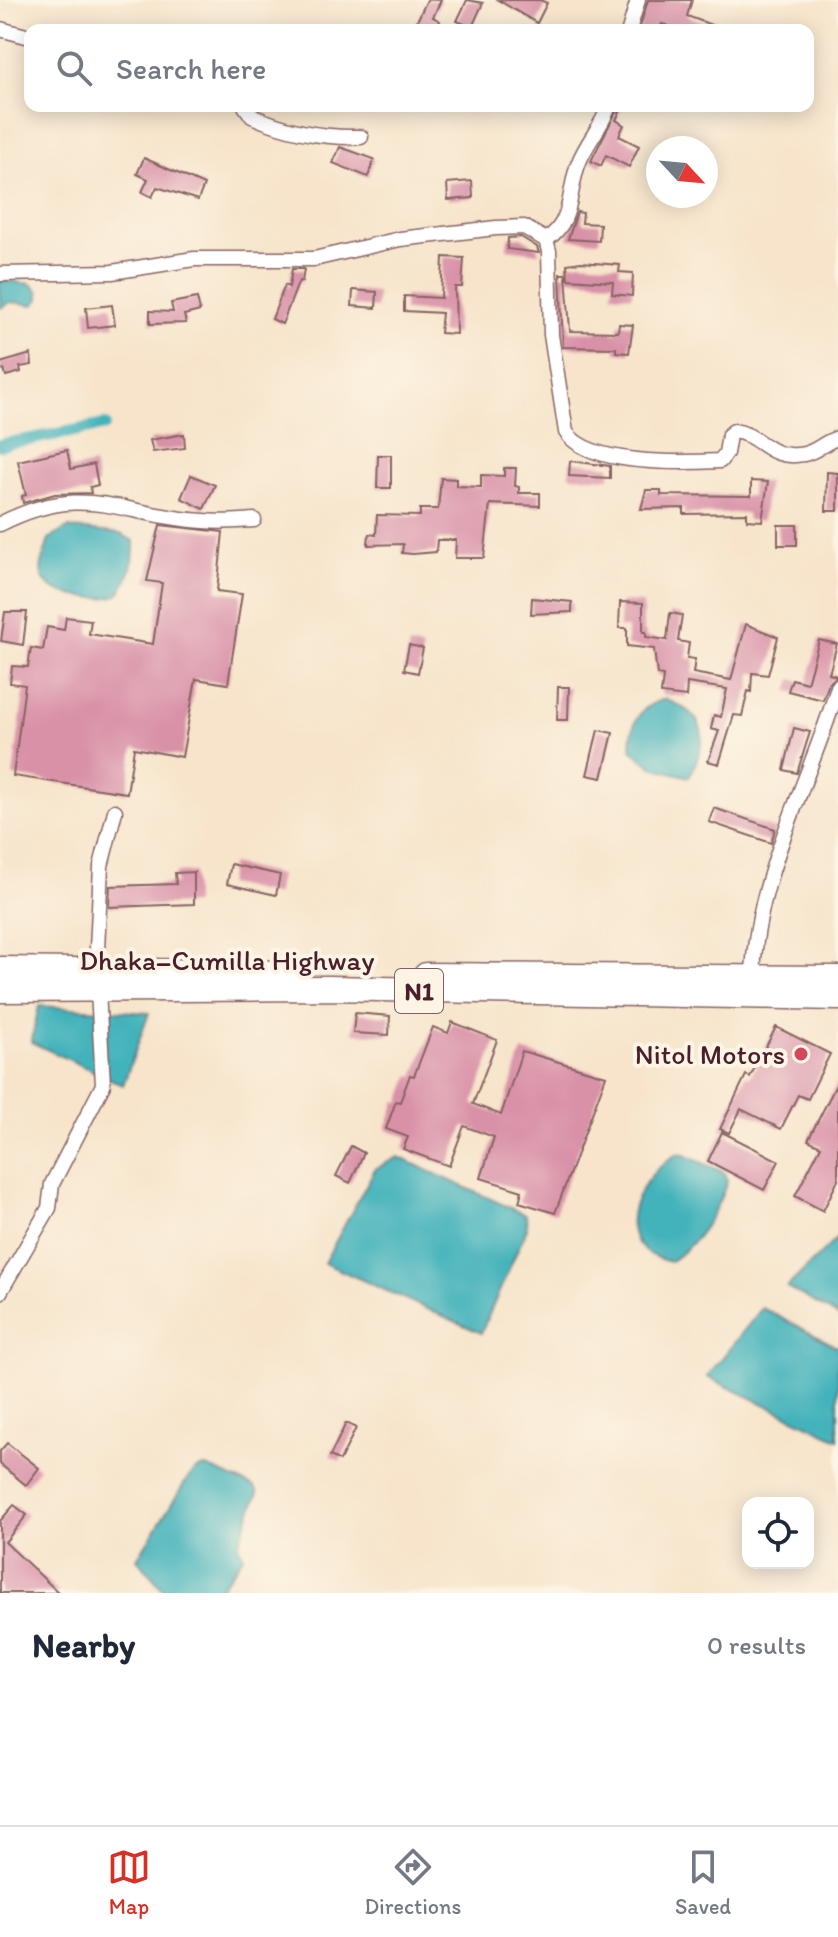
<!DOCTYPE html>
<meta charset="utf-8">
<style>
:root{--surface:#fff;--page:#f6f6f7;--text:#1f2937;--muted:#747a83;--line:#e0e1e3;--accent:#d93025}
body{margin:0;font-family:Itim,sans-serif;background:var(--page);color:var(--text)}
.controls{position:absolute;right:24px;bottom:24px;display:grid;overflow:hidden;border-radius:16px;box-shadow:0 4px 20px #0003}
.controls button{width:72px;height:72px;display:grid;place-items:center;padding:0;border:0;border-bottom:2px solid var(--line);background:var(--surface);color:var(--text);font:40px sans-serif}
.compass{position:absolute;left:646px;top:136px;width:72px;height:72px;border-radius:50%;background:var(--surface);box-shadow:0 4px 20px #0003;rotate:116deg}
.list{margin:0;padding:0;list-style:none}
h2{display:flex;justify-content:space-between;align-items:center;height:104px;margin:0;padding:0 32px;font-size:34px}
h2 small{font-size:26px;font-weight:400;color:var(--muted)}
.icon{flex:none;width:44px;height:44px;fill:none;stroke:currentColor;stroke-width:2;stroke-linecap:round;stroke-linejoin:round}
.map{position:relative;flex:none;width:838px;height:1593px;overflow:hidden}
.search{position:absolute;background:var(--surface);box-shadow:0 4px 20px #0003;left:24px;right:24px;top:24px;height:88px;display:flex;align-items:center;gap:20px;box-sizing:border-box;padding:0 28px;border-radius:16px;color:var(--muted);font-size:30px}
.sheet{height:232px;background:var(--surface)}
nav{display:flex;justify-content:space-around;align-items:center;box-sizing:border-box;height:112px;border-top:2px solid var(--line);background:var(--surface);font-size:22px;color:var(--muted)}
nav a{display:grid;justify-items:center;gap:4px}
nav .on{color:var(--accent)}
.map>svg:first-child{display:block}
.water{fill:#42b2bb;stroke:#466873;stroke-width:2}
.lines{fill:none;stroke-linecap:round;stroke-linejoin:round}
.canal{stroke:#42b2bb;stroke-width:12}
.building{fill:#d991a8}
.minor-casing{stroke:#876463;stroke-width:17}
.trunk-casing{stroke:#876463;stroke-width:27}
.minor{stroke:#fff;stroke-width:14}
.trunk{stroke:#fff;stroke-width:24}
.poi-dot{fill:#d1495b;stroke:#fcf5e5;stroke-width:3}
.labels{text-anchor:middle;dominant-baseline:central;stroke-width:8;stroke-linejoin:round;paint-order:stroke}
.shield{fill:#fcf5e5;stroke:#7f5f63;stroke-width:2}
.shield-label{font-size:26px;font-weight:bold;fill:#4a1f2b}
.street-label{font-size:28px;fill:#4a1f2b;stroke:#fcf5e5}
.poi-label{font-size:28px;fill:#4a1f2b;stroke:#fcf5e5;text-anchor:end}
</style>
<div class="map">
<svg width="838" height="1593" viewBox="0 0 838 1593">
<rect width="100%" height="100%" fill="#fcf5e5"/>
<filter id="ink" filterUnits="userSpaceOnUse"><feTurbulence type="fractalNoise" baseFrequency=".0125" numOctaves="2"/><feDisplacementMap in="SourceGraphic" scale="16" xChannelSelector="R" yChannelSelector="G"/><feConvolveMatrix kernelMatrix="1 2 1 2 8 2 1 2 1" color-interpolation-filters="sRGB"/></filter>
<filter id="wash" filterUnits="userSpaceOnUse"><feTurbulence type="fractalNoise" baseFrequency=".006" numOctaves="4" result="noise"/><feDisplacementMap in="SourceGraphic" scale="32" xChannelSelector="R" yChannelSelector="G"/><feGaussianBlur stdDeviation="1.8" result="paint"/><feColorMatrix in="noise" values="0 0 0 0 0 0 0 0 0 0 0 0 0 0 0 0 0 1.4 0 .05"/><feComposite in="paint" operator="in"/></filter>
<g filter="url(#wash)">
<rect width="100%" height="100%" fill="#f7e4cb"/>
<!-- water -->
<g class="water">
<polygon points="0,280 31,284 39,292 39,299 34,305 10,302 0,308"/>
<path d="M68 528 121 534 134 541C135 557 129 584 117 595 100 602 52 597 43 578 38 566 46 551 49 539Z"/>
<path d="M664 699C708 715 710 737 689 777L652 767 631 749C631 723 638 707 664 699Z"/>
<polygon points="39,1006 149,1013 123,1085 31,1042"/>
<path d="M680 1153 725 1173 727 1182C715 1215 698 1243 670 1262 663 1260 652 1257 646 1252 610 1222 649 1167 680 1153Z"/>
<polygon points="398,1157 526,1215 527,1228 481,1333 324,1263 375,1169"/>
<polygon points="838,1237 838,1316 787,1287"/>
<polygon points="762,1308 838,1347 838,1439 707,1377"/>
<polygon points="206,1467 255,1487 258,1493 238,1545 244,1556 216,1593 166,1593 137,1559 188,1478 197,1469"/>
</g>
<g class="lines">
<!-- canal -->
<polyline class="canal" points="0,445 105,425"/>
</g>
<g id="blocks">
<!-- building -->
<g class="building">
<polygon points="427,0 441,0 433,17 440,21 436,30 417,21"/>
<polygon points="467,0 483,3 472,27 457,21"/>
<polygon points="498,0 540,0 547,3 537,23"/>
<polygon points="648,0 692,0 687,16 725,30 683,30 662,24 659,30 639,30"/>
<polygon points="619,106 623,106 616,120 624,125 619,136 639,146 629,167 606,155 601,166 591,161"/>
<polygon points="340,147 374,159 368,177 333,163"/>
<polygon points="144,158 204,185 198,200 157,187 152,197 142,192 148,179 137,174"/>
<polygon points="472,181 473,198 448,200 447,183"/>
<polygon points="577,212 583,213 582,223 600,224 599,241 568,239"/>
<polygon points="521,237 537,247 539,253 507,249 508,238"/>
<polygon points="443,257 464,258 462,287 455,287 456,334 440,333 442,313 404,311 404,296 441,298"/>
<polygon points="581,262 620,265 619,272 633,273 632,296 612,294 613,282 568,279 567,264"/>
<polygon points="292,269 304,269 302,282 299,281 282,324 272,319 285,285 289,287"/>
<polygon points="560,274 566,274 570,331 618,332 619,324 633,325 629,353 616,352 616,348 563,347"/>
<polygon points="353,290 377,292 376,308 352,306"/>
<polygon points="197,298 200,311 184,315 186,323 150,324 150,311 173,312 171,303"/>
<polygon points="112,305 115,325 88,328 86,308"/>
<polygon points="31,354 32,365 20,367 21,372 6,376 4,369 0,370 0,363"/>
<polygon points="184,434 185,448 153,452 150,440"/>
<polygon points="67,450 71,469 94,464 98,485 90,487 91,493 55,494 23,503 22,496 26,495 18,461"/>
<polygon points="378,455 391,455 391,488 377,488"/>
<polygon points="570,461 610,466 610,478 569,476"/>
<polygon points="504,468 516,468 515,486 519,487 519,493 540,493 540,506 490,504 484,558 455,558 456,540 437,540 436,552 413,554 402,553 403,544 368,545 369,534 376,535 377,515 420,516 420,509 438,509 441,478 456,479 456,486 481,487 481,475 504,476"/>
<polygon points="827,472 838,473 838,511 826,511"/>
<polygon points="191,475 215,485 204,509 181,498"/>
<polygon points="751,481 768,482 762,521 747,520 747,513 684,514 684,508 641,509 646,490 661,490 661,495 751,496"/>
<polygon points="160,525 223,532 217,591 242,594 228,684 196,679 182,757 134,748 127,793 13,776 25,685 10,683 12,666 28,667 31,648 43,650 47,627 64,630 66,617 91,620 89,634 153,644 162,583 147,581"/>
<rect x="778" y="525" width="19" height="20"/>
<polygon points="532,598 572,602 572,612 531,614"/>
<polygon points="620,602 643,603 643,632 646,632 646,637 667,640 670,613 682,615 678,641 689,643 687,658 695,659 693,673 731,680 746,624 778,637 768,675 752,673 751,692 748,691 742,716 734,715 719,764 708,761 719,731 711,729 714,715 721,717 727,689 687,683 686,697 661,694 663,676 657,675 654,649 627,646 627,628 619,628"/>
<polygon points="5,612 27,612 23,645 1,641"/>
<polygon points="819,640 837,644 829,674 837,676 829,683 823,700 788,691 792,679 807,683"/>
<polygon points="409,645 423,648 418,673 404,670"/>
<polygon points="558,687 569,687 568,720 557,720"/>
<polygon points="794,728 810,732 797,773 784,770"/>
<polygon points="598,730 613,733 602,778 587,775"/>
<polygon points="714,808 775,829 771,843 709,822"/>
<polygon points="231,864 280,875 276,895 227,884"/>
<polygon points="194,872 194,904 109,907 110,886 176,884 175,873"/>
<polygon points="355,1013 390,1016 389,1035 353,1033"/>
<polygon points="452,1022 497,1040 473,1104 501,1115 522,1051 606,1076 555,1213 519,1202 522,1191 481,1178 494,1137 464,1126 449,1166 403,1149 408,1137 386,1129 396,1101 400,1102 410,1075 414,1076 433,1027 448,1033"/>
<polygon points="776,1027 830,1054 808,1099 798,1095 781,1129 741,1109 729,1133 720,1129 746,1075 750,1077"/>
<polygon points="838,1081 838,1180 823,1211 795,1196 821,1146 808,1140"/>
<polygon points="722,1132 779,1161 764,1190 708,1161"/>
<polygon points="351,1146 364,1153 350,1183 336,1176"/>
<polygon points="346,1423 356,1428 340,1461 330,1456"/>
<polygon points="7,1443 39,1468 26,1485 0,1464 0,1451"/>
<polygon points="14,1505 27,1515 5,1542 59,1593 0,1593 0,1521"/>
</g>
</g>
</g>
<g filter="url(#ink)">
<use href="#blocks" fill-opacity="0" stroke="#876463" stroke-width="2"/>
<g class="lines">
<!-- minor casing -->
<g class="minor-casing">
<g id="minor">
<polyline points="0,29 30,37"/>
<polyline points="629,30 638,0"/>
<path d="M245 106 252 116C286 131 323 138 361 137"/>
<path d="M546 240C575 220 567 192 579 162 587 142 602 126 609 106"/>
<path d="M0 274 112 272 194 259H314L400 239 496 228 524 227 546 240 549 251 551 335 566 432C588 466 682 463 720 461L726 453 729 435 734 431C762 435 768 461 804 454 817 452 825 441 838 438"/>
<path d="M0 524C86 480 119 516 204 521 221 523 238 521 254 520"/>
<polyline points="96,970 101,866 115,811"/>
<path d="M753 977C755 877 810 782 838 687"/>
<polyline points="0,1292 49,1208 52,1184 103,1085 98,990"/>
</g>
</g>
<!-- trunk casing -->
<g class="trunk-casing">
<g id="trunk">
<polyline points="0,969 286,973"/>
<polyline points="426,975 838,978"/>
<polyline points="0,990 329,988 838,998"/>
</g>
</g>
<!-- minor -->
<use href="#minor" class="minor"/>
<!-- trunk -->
<use href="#trunk" class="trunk"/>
</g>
</g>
<!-- markers -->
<circle class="poi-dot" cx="801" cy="1054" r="8"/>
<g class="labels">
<!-- shield labels -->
<rect class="shield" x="395" y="969" width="48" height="44" rx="6"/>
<g class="shield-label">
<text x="419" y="991">N1</text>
</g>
<!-- street labels -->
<g class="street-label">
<text x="227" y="960">Dhaka–Cumilla Highway</text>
</g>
<!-- poi labels -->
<g class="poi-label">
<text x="785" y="1054">Nitol Motors</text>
</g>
</g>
</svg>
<div class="controls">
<button><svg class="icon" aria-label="locate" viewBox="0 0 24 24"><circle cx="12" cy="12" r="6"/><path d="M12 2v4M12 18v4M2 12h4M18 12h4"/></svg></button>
</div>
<svg class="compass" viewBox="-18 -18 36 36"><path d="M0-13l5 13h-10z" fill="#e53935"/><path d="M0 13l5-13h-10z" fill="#747a83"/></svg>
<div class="search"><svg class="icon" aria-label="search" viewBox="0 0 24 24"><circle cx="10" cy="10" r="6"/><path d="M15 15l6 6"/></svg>Search here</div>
</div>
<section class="sheet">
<h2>Nearby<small>0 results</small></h2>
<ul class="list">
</ul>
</section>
<nav>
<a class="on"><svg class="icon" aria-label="map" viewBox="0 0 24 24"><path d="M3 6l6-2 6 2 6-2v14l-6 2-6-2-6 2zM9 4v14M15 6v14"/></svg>Map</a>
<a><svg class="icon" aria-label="directions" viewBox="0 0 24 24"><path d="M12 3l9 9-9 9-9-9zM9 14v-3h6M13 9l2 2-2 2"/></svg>Directions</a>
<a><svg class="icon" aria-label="saved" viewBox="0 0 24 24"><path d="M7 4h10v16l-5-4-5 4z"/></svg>Saved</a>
</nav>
